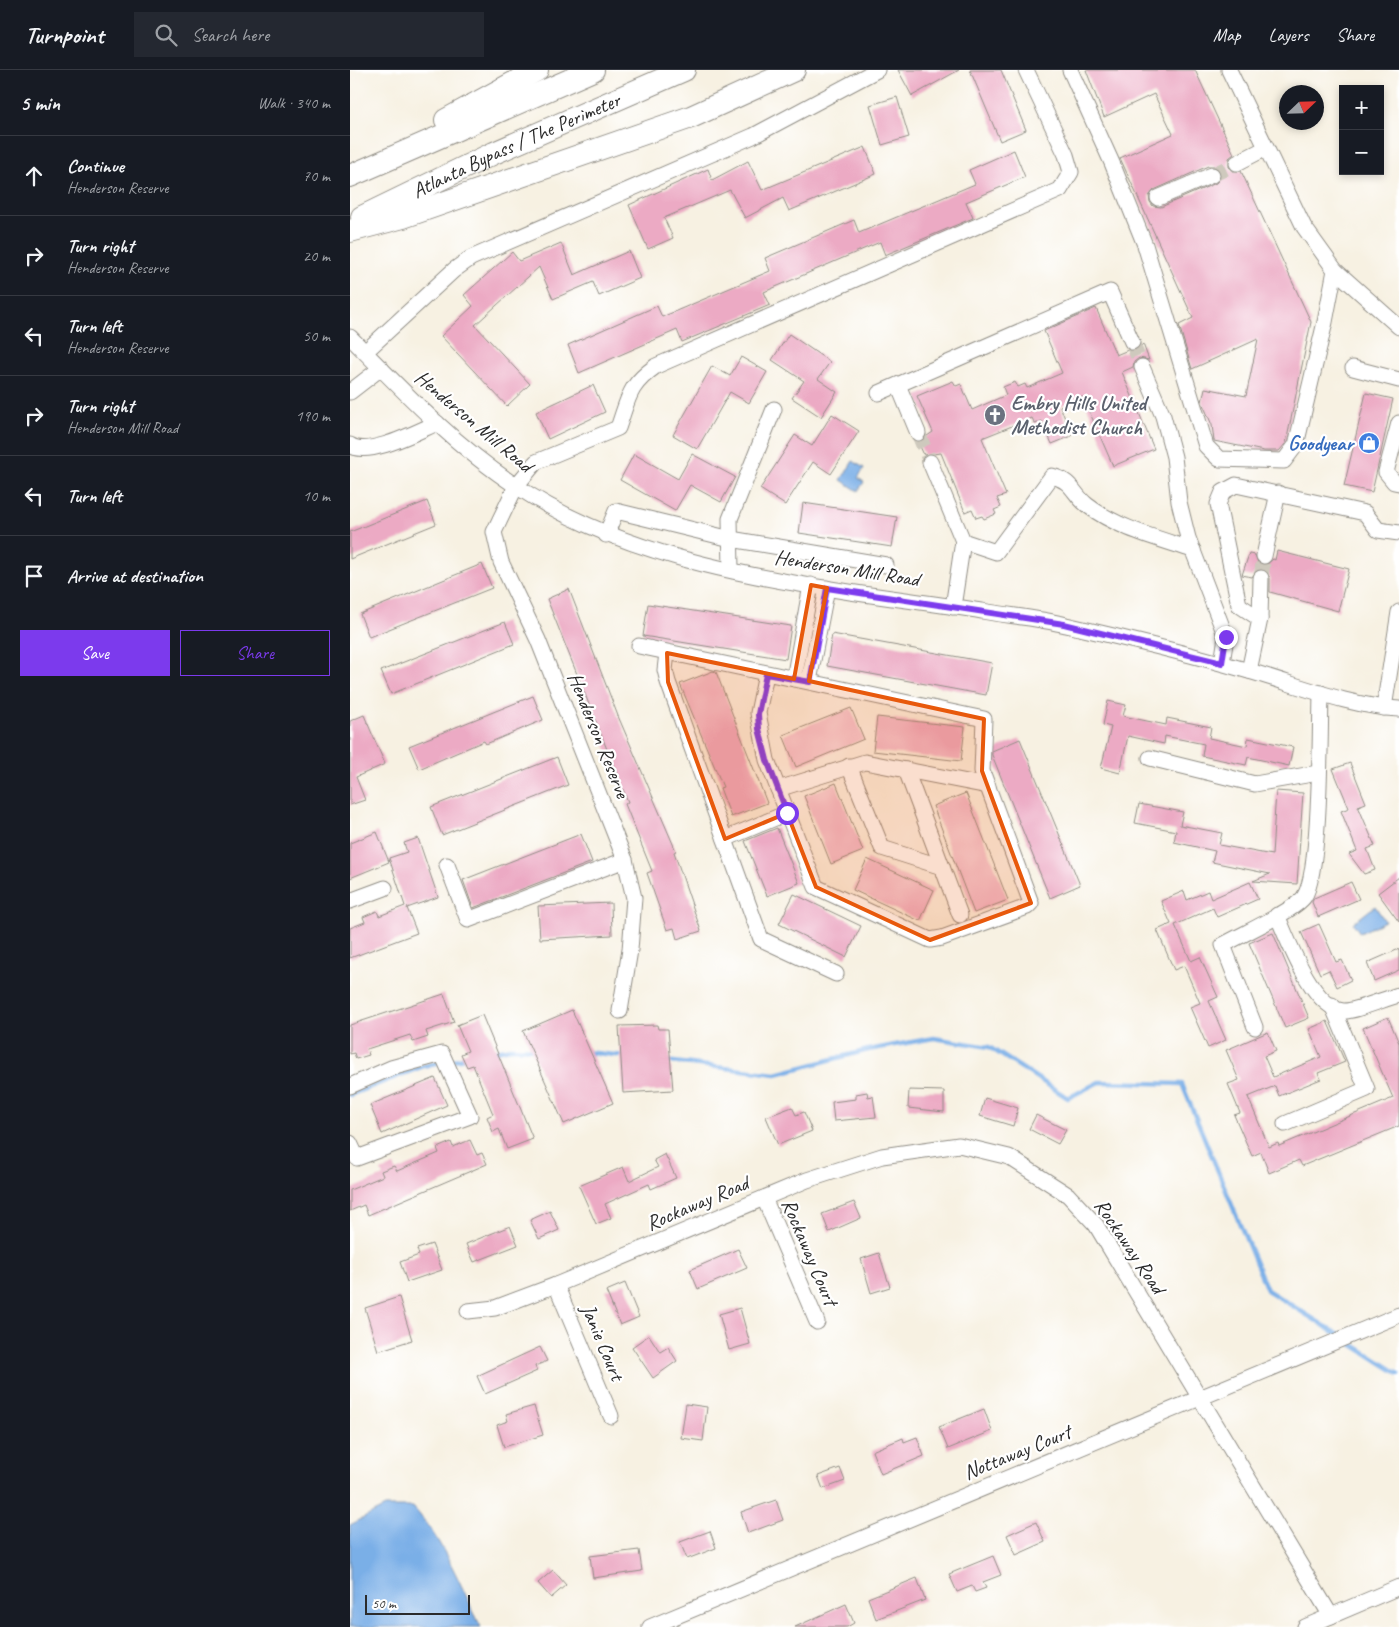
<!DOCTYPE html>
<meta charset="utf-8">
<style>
:root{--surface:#171b24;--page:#242831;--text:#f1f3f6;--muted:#9ea1a6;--line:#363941;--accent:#7c3aed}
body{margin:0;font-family:Caveat,sans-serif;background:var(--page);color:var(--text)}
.controls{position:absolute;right:15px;top:15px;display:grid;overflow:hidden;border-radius:0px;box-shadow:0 2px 8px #0003}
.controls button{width:45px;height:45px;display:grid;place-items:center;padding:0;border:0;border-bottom:1px solid var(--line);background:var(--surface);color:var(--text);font:25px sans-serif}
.compass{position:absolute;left:929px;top:15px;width:45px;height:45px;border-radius:50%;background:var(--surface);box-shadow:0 2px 8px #0003;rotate:67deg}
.scale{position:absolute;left:15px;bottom:12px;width:105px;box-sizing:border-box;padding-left:5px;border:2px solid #2b2b2b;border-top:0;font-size:14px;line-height:18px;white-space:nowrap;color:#2b2b2b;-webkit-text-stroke:4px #fff;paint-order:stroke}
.stop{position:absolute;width:15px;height:15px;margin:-11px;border:4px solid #7c3aed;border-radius:50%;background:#fff}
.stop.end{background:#7c3aed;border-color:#fff;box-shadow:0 1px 5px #0008}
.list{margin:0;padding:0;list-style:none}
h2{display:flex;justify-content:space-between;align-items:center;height:65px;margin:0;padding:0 20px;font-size:21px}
h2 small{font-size:16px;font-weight:400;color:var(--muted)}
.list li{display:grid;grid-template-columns:32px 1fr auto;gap:15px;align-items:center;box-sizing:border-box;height:80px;padding:0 20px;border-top:1px solid var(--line)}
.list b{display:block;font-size:19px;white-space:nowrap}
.list p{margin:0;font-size:16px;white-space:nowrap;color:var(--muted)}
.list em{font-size:16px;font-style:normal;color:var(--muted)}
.actions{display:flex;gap:10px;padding:15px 20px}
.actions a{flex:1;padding:11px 0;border:1px solid var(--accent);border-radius:0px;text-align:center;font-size:18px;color:var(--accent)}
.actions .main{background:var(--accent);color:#fff}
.icon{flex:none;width:28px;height:28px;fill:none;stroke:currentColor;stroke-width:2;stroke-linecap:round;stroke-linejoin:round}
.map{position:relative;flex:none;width:1049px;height:1557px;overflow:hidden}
header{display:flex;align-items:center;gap:30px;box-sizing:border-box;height:70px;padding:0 25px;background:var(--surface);border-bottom:1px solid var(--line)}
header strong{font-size:24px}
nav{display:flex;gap:28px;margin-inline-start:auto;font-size:18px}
.search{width:350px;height:45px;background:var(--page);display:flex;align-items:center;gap:12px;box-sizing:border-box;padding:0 18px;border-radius:0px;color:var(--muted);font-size:19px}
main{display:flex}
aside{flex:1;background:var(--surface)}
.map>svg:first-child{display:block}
.water{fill:#7aafe7;stroke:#526d89}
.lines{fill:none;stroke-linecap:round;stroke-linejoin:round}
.stream{stroke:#7aafe7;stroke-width:4.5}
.building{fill:#ecaac4;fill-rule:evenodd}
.minor-tunnel{stroke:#cec9bd;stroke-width:15;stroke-dasharray:15 8;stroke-linecap:butt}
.minor-casing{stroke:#918e86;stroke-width:17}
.highway-casing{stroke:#918e86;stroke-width:24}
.minor{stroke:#fff;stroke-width:15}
.highway{stroke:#fff;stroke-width:22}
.route{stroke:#7c3aed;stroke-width:6}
.marked{fill:#e8590c;fill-opacity:0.2;stroke:#e8590c;stroke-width:4;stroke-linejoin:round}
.labels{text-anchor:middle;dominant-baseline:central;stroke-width:4.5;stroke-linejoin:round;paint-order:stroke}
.street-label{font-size:21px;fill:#2b2b2b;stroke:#fff}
.worship-label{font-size:21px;font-weight:bold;fill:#5b616d;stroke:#fff;text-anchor:start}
.shop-label{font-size:21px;font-weight:bold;fill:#366cbe;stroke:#fff;text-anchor:end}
</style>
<header>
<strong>Turnpoint</strong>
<div class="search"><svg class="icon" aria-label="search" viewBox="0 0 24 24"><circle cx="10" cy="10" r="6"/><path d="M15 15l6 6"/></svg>Search here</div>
<nav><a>Map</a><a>Layers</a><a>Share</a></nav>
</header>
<main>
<aside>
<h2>5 min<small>Walk · 340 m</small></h2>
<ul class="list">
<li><svg class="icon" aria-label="ahead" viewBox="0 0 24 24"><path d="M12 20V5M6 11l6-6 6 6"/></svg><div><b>Continue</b><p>Henderson Reserve</p></div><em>70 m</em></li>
<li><svg class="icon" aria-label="right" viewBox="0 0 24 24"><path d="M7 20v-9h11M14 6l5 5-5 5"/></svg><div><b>Turn right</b><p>Henderson Reserve</p></div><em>20 m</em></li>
<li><svg class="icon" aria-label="left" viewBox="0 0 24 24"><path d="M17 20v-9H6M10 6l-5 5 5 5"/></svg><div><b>Turn left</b><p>Henderson Reserve</p></div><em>50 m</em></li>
<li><svg class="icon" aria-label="right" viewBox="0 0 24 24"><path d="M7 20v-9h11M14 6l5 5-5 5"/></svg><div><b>Turn right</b><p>Henderson Mill Road</p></div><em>190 m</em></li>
<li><svg class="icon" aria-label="left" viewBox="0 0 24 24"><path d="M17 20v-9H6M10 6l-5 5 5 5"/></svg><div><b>Turn left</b></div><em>10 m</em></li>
<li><svg class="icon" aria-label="arrive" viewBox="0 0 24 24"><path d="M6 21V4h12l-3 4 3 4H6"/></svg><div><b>Arrive at destination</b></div></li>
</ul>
<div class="actions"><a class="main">Save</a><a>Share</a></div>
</aside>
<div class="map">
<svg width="1049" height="1557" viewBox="0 0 1049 1557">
<rect width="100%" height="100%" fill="#fff"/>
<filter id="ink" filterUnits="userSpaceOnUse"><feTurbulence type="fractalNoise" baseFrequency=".02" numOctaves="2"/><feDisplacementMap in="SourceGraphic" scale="10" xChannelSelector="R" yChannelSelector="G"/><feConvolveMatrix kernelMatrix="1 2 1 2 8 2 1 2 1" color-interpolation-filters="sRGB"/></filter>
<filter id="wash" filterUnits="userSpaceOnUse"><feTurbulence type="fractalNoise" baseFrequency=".0096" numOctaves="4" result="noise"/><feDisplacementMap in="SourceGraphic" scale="20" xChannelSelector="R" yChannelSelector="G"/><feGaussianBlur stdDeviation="1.12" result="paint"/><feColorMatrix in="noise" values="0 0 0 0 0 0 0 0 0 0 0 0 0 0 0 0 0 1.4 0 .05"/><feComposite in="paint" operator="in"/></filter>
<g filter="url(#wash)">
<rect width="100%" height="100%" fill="#f7f1e2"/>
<!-- water -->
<g class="water">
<polygon points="503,391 514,398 508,408 514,412 508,421 491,410"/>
<polygon points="1025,836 1035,851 1010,863 1003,853"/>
<path d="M35 1437H63C94 1471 111 1517 131 1557H0V1455Z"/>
</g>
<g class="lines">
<!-- stream -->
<g class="stream">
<polyline points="141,982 160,978 185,979"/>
<polyline points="235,982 275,986"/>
<polyline points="99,991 119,987"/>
<polyline points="315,991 426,1004 518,980 584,968 639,977 718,1028 749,1012 832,1014 917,1220 989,1265"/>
<polyline points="0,1025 74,996 92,992"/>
<polyline points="997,1271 1049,1304"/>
</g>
</g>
<g id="blocks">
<!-- building -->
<g class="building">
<polygon points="548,0 609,0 562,26"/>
<polygon points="620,0 651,0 676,60 650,71"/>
<path d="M736 0H845L884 84 879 88V97L882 101H891L961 252 936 373 929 381H914L864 371 862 355 852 332 855 318 896 326 908 269 842 299 829 255 843 248 770 88 823 64 804 24 754 47ZM858 96H864L870 101 871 107 866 113 811 137 803 136 800 132 799 126 804 120Z"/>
<polygon points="547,27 559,67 532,75 520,35"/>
<polygon points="515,77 526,104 439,141 433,128 395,148 380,120 314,148 323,168 298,179 279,135 358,99 362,110 398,91 412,120"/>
<polygon points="664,80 675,107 616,132 623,148 535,185 530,172 414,222 420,235 332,272 327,260 229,303 218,275 307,236 312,247 420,201 415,188 504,150 509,163 625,114 619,100"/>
<polygon points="211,173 224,205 279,181 290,208 249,226 243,212 203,229 189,197 125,255 180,314 157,336 91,266 123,236 114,225 162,182 169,191"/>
<polygon points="746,238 766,285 778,280 785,281 793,274 799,290 789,288 784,292 783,297 772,302 804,379 763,396 733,327 710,336 722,366 702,374 692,351 685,354 682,348 632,368 656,425 647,428 651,437 644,440 646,444 634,449 632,446 626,448 622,439 615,442 591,383 574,385 568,372 583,362 567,326 603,311 606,316 611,314 622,340 656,325 653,317 665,312 668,317 675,314 677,318 712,303 694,261"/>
<polygon points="439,264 480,292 468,309 487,322 471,347 442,328 454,311 422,290"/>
<polygon points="391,287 417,302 399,333 380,322 347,379 323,365 362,296 380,306"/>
<polygon points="243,315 255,342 198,369 186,342"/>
<polygon points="1016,323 1043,329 1022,422 994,416"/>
<polygon points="482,344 509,361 481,404 463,392 435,435 410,419 445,365 462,376"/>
<polygon points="284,384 328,409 342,384 385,407 371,432 340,415 325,441 270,410"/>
<polygon points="77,431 86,454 0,489 0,462"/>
<polygon points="453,433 547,447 542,477 449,463"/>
<polygon points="927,481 999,499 988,541 920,522 920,508 915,500 907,500 902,507 892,505 899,484 905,485 908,493 916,495 923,489 925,490"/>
<polygon points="132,494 142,518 19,567 10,544"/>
<polygon points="219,519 268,646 326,781 324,782 351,861 327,869 324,858 317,860 297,803 302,801 275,734 278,732 197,529"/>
<polygon points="298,534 441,556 436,589 293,566"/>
<polygon points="155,552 164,574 41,624 31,601"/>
<polygon points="482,564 642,593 636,625 477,596"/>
<polygon points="363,601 366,602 417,733 381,747 370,718 373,717 330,614"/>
<polygon points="183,626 193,650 136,674 134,671 69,699 59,676"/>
<polygon points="758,631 776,635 773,646 816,655 817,648 861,657 859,668 897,676 898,668 943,677 939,696 898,687 896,695 852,686 854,674 815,666 814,674 778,666 770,703 751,698 761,657 753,655"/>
<polygon points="501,638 514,669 446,697 433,665"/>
<polygon points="14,645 35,694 6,707 15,730 0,735 0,651"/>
<polygon points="527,647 615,657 611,691 523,681"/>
<polygon points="670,669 730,815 700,828 642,685 642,681"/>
<polygon points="207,687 218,715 92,765 81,737"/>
<polygon points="1000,693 1016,733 1008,736 1025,776 1017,779 1025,800 1014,804 999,784 1007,781 991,741 999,738 983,699"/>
<polygon points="486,713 513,781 481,794 454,726"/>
<polygon points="926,721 953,723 947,814 903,811 920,804 862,792 865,781 824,772 826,761 785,753 789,734 833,742 830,755 872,763 869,775 922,785"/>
<polygon points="616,723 658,830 624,843 583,736"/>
<polygon points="427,758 449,813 417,826 395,771"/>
<polygon points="27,762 39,792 0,808 0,773"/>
<polygon points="231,764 242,792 123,838 113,810"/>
<polygon points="68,768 88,827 57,838 67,863 0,888 0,858 15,852 13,847 27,841 29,846 55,836 39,788 57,782 54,773"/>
<polygon points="517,789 584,820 570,851 503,820"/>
<polygon points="1049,807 1049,852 1028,823"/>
<polygon points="900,812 908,829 867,847 863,838 825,855 841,891 850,887 868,927 859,931 876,970 858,978 840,937 850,933 834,896 824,900 807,860 821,854 811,831 834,821 837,830 858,821 861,829"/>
<polygon points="1001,812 1009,829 968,847 962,832 964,828"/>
<polygon points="444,824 511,856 496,887 429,854"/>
<polygon points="261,833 262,865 190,869 188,836"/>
<polygon points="969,854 986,892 992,890 1001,910 987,917 979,900 970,904 951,862"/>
<polygon points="923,863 959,948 935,958 899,873"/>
<polygon points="1049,879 1049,900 1024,911 1017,893"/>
<polygon points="94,924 104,952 76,961 78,967 63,972 60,965 17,979 19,985 6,989 4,983 0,984 0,955"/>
<polygon points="222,940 263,1033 214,1054 173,961"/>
<polygon points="132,945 183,1069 157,1079 149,1059 143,1062 137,1047 143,1044 123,995 117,997 111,984 118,981 107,955"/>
<polygon points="1038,947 1049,973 1049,1056 952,1096 949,1090 919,1103 911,1082 902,1086 884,1045 890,1043 878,1014 889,1010 876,980 918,962 926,981 914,986 923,1007 971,987 959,959 977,951 995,992 968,1003 971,1009 929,1026 925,1016 898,1027 919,1077 928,1073 929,1076 1043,1028 1013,958"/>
<polygon points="307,955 308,959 318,959 323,1020 273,1023 269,956"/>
<polygon points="85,1008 97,1035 32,1064 20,1035"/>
<polygon points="559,1020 594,1021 594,1042 558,1038"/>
<polygon points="517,1022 518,1027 523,1026 526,1047 484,1051 482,1032 506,1029 506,1024"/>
<polygon points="635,1028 668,1038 663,1056 630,1046"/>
<polygon points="442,1037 446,1045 454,1042 462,1061 428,1075 416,1047"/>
<polygon points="686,1045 716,1060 708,1074 679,1059"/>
<polygon points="120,1070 127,1085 132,1083 137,1094 18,1145 14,1135 0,1141 0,1120 33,1106 31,1101 44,1096 47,1101 89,1083 87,1078 101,1072 103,1077"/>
<polygon points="315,1084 326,1108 301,1119 299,1114 255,1134 261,1148 246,1154 229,1116 273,1097 279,1111 308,1097 304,1090"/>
<polygon points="504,1132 511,1148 479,1162 472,1144"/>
<polygon points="200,1141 209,1160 189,1169 180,1150"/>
<polygon points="160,1156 168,1175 124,1192 116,1174"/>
<polygon points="82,1174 92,1200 57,1212 50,1192 69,1185 67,1179"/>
<polygon points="388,1179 397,1198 348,1219 340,1200"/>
<polygon points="529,1183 540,1217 521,1223 511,1189"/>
<polygon points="275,1213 289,1247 270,1255 256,1221"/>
<polygon points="49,1227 62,1270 28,1281 15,1238"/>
<polygon points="390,1238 400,1274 379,1280 369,1244"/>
<polygon points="299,1265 310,1282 318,1277 327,1291 303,1308 282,1277"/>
<polygon points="190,1277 197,1291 185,1296 187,1301 135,1324 127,1306"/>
<polygon points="336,1334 357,1337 353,1371 331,1368"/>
<polygon points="184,1336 193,1365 154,1377 147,1355 158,1351 156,1344"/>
<polygon points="634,1339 642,1361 598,1379 589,1357"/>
<polygon points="567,1367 574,1386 531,1404 522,1381 553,1368 554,1372"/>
<polygon points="490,1398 495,1411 473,1419 468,1406"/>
<polygon points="426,1430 433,1450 398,1463 391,1442"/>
<polygon points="686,1452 695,1472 666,1485 657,1465"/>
<polygon points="360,1461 366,1478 337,1489 330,1472"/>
<polygon points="289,1480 292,1501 243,1508 240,1486"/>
<polygon points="643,1486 651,1505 633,1512 636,1518 625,1522 622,1516 607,1522 599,1504"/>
<polygon points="203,1500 216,1515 201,1528 188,1513"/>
<polygon points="567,1508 575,1530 526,1549 518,1528"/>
<polygon points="496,1534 504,1553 497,1557 445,1557"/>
</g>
</g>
</g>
<g filter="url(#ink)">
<use href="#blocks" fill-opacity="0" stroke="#918e86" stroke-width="1"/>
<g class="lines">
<!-- minor-tunnel -->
<g class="minor-tunnel">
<polyline points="862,105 887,93"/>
<polyline points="782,272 792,297"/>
<polyline points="568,363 580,392"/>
<polyline points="911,508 914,486"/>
</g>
<!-- minor casing -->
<g class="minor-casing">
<g id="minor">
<polyline points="720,0 762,93 795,175 856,376 869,389 934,391 946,375 975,252 985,200"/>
<polyline points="879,0 954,157 985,200 1049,257"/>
<polyline points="887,93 916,78"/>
<polyline points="808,128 862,105"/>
<path d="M0 267C52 320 104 375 166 416 299 505 477 517 632 541 660 546 689 548 716 555 778 569 839 584 899 601 948 615 998 636 1049 639"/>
<polyline points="15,282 104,200 121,188 403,66 527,0"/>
<polyline points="792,297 813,346 824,387 829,432 838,468 876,567 872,593"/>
<polyline points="1003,298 1049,310"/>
<polyline points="548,315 568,363"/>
<polyline points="0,322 31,298"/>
<polyline points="529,323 760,222 782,272"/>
<polyline points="1049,353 1036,402 1044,412 1049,413"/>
<path d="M0 375C18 388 68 361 87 353"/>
<polyline points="580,392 613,471 603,537"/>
<polyline points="256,465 266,441 381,469 536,495"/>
<path d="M613 471 646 482 702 406C723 411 722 423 737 435 767 458 807 468 843 480"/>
<polyline points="914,486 928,423"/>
<polyline points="381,500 380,449 424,339"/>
<polyline points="910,549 889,535 868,434 873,422 886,415 1015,443 1028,460 1049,463"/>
<polyline points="289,576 634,649 632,701 681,833 677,837 592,868 580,870 466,817 417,690 408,643 416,604"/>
<polyline points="317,583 315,600 318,612 411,869 486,904"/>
<polyline points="899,601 910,549 911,508"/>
<polyline points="444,609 461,515"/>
<polyline points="459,611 477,518"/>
<polyline points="1034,638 1049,542"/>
<polyline points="800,688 905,714 968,703"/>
<polyline points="499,696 532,778 592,797"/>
<polyline points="556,700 610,845"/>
<polyline points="428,719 515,692 638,716"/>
<polyline points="375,769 437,743"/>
<polyline points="97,795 118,850 275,790"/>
<polyline points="0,831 35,818"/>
<path d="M927 845C938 870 962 937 993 941 1004 942 1036 928 1049 925"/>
<path d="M270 941 280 880 284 828 275 790 188 570 151 492 144 462 166 416 186 392 268 358C279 327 278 316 306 296L710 120 721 102 716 85 676 0"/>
<path d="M905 957 873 875C890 865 944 841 954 827 971 803 970 660 971 623"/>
<polyline points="0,1016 41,998 92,984 120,1046 7,1088 0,1073"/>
<polyline points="935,1054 1017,1019 982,935"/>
<polyline points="414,1128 467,1252"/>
<polyline points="206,1215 261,1346"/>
<polyline points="118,1241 145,1238 206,1215 457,1110 532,1086 609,1075 659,1087 718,1125 746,1155 981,1546"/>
<polyline points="300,1557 1049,1245"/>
<polyline points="955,1557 1049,1517"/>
</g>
</g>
<!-- highway casing -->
<g class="highway-casing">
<g id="highway">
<polyline points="96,50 187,0"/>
<polyline points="0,106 243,0"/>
<path id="s1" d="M12 147 144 83 334 0"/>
<polyline points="0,161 53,147 341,47 444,0"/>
</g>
</g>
<!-- minor -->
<use href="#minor" class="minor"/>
<!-- highway -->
<use href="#highway" class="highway"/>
</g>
</g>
<g class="lines" filter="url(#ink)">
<!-- route -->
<polyline class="route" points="437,743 417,690 409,659 408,644 416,604 460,612 477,518 714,554 872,593 876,567"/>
</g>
<!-- marked area -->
<path class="marked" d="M461 515 477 518 459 611 634 649 632 701 681 833 580 870 466 817 437 743 375 769 318 612 317 583 444 609Z"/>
<!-- icons -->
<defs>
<g id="church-disc" transform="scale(1.125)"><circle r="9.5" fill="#6b7280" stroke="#fff"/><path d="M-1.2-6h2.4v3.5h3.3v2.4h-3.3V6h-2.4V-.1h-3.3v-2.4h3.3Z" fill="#fff"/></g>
<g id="shop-disc" transform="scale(1.125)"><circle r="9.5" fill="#3f7fe0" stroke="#fff"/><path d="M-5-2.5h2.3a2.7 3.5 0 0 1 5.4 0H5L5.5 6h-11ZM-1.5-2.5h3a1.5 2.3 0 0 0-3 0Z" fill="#fff"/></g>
</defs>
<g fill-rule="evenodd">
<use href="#church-disc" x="645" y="345"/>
<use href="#shop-disc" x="1019" y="373"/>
</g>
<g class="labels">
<!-- street labels -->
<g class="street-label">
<text stroke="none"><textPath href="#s1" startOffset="170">Atlanta Bypass / The Perimeter</textPath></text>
<text transform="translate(124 351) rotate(40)">Henderson Mill Road</text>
<text transform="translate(497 498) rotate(9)">Henderson Mill Road</text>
<text transform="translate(249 665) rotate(68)">Henderson Reserve</text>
<text transform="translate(347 1133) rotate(-23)">Rockaway Road</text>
<text transform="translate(780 1176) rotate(56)">Rockaway Road</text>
<text transform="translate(460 1182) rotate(67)">Rockaway Court</text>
<text transform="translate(253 1272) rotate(67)">Janie Court</text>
<text transform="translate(667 1382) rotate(-22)">Nottaway Court</text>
</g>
<!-- worship labels -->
<g class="worship-label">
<text x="661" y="333">Embry Hills United<tspan x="661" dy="24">Methodist Church</tspan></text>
</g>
<!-- shop labels -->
<g class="shop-label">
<text x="1003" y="373">Goodyear</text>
</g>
</g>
</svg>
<div class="controls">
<button>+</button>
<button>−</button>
</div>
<svg class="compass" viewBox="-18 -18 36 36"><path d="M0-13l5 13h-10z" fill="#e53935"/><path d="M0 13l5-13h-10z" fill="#9ea1a6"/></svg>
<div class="scale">50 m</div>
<div class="stop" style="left:437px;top:743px"></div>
<div class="stop end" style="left:876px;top:567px"></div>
</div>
</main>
